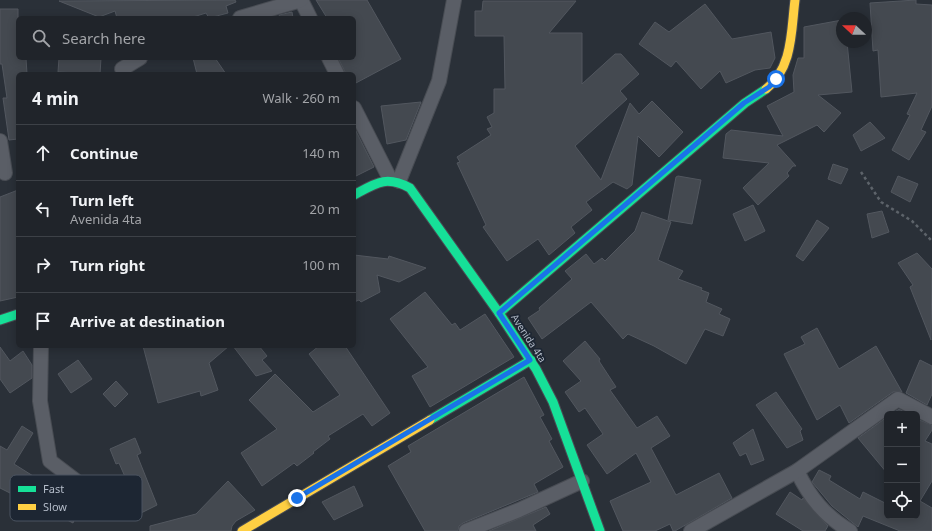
<!DOCTYPE html>
<meta charset="utf-8">
<style>
:root{--surface:#20242a;--page:#2d3036;--text:#f1f3f6;--muted:#a2a4a8;--line:#3d4147}
body{margin:0;font-family:"Noto Sans",sans-serif;background:var(--page);color:var(--text)}
.controls{position:absolute;right:12px;bottom:12px;display:grid;overflow:hidden;border-radius:6px;box-shadow:0 2px 10px #0003}
.controls button{width:36px;height:36px;display:grid;place-items:center;padding:0;border:0;border-bottom:1px solid var(--line);background:var(--surface);color:var(--text);font:20px sans-serif}
.compass{position:absolute;left:836px;top:12px;width:36px;height:36px;border-radius:50%;background:var(--surface);box-shadow:0 2px 10px #0003;rotate:292deg}
.stop{position:absolute;width:12px;height:12px;margin:-9px;border:3px solid #1a73e8;border-radius:50%;background:#fff}
.stop.end{background:#1a73e8;border-color:#fff;box-shadow:0 1px 4px #0008}
.list{margin:0;padding:0;list-style:none}
h2{display:flex;justify-content:space-between;align-items:center;height:52px;margin:0;padding:0 16px;font-size:17px}
h2 small{font-size:13px;font-weight:400;color:var(--muted)}
.list li{display:grid;grid-template-columns:26px 1fr auto;gap:12px;align-items:center;box-sizing:border-box;height:56px;padding:0 16px;border-top:1px solid var(--line)}
.list b{display:block;font-size:15px;white-space:nowrap}
.list p{margin:0;font-size:13px;white-space:nowrap;color:var(--muted)}
.list em{font-size:13px;font-style:normal;color:var(--muted)}
.icon{flex:none;width:22px;height:22px;fill:none;stroke:currentColor;stroke-width:2;stroke-linecap:round;stroke-linejoin:round}
.map{position:relative;flex:none;width:932px;height:531px;overflow:hidden}
.search{position:absolute;background:var(--surface);box-shadow:0 2px 10px #0003;left:16px;top:16px;width:340px;height:44px;display:flex;align-items:center;gap:10px;box-sizing:border-box;padding:0 14px;border-radius:6px;color:var(--muted);font-size:15px}
.panel{position:absolute;background:var(--surface);box-shadow:0 2px 10px #0003;left:16px;top:72px;width:340px;height:276px;border-radius:6px}
.map>svg:first-child{display:block}
.building{fill:#444950;stroke:#52575f}
.lines{fill:none;stroke-linecap:round;stroke-linejoin:round}
.street-casing{stroke:#484c53;stroke-width:16}
.fast-casing{stroke:#484c53;stroke-width:11}
.slow-casing{stroke:#484c53;stroke-width:11}
.path{stroke:#5d636a;stroke-width:2.5;stroke-dasharray:3 3;stroke-linecap:butt}
.street{stroke:#5a5e66;stroke-width:14}
.fast{stroke:#16e098;stroke-width:9}
.slow{stroke:#ffcf43;stroke-width:9}
.route{stroke:#1a73e8;stroke-width:5}
.labels{text-anchor:middle;dominant-baseline:central;stroke-width:3.5;stroke-linejoin:round;paint-order:stroke}
.street-label{font-size:10px;fill:#b4bcc9;stroke:#1d2633}
.key{fill:#1d2633;stroke:#4a5360;stroke-width:1}
.key-label{font-size:11px;fill:#b4bcc9}
</style>
<div class="map">
<svg width="932" height="531" viewBox="0 0 932 531">
<rect width="100%" height="100%" fill="#2a3038"/>
<!-- building -->
<g class="building">
<polygon points="235,0 236,2 226,6 228,13 209,18 206,13 190,18 117,18 115,11 99,17 59,1"/>
<polygon points="316,0 367,0 401,59 354,84 354,74 346,74 338,58 354,58 354,18 327,18"/>
<polygon points="916,0 916,4 932,5 932,106 921,130 926,132 909,160 892,150 910,115 907,114 917,93 881,97 878,50 873,51 870,3"/>
<polygon points="483,1 576,1 549,33 582,33 582,84 615,54 621,54 639,74 620,91 627,99 575,146 601,180 630,103 639,114 652,101 683,132 659,157 638,136 632,185 627,189 613,182 586,202 592,210 571,227 575,233 549,255 538,239 507,261 483,227 486,225 457,163 460,162 457,157 491,135 487,129 492,127 487,117 494,113 494,89 505,89 504,36 475,36 475,11 482,11"/>
<polygon points="705,4 732,39 771,32 775,58 770,68 755,70 726,83 720,71 701,89 676,61 671,67 639,44 655,22 669,32"/>
<polygon points="0,9 18,9 18,58 26,58 27,74 18,74 18,139 9,140 3,98 7,98 2,64 0,64"/>
<polygon points="292,12 293,18 280,18 279,15"/>
<polygon points="842,20 842,42 847,42 852,92 818,95 841,113 824,132 817,125 777,145 796,166 793,166 787,173 789,176 758,205 743,188 769,163 723,158 726,134 731,130 783,136 767,106 794,92 793,75 798,58 804,58 804,27"/>
<polygon points="59,58 101,58 100,74 58,72"/>
<polygon points="193,58 215,58 226,74 197,74"/>
<polygon points="421,102 406,140 387,144 381,106"/>
<polygon points="870,122 885,138 861,151 853,135"/>
<polygon points="354,127 374,167 354,177"/>
<polygon points="833,164 848,169 841,184 828,179"/>
<polygon points="678,176 701,180 692,224 668,220 676,177"/>
<polygon points="898,176 918,184 910,202 891,192"/>
<polygon points="18,190 18,297 0,301 0,197"/>
<polygon points="753,205 765,231 745,241 733,214"/>
<polygon points="882,211 889,232 872,238 867,214"/>
<polygon points="642,212 671,222 658,260 683,271 678,279 702,288 701,290 709,293 706,302 722,309 719,314 730,319 723,336 705,329 686,364 654,346 628,334 623,339 591,302 542,339 528,318 540,310 539,308 572,279 565,271 586,254 594,264 602,258 605,261 635,231"/>
<polygon points="817,220 829,228 803,261 796,256"/>
<polygon points="917,253 932,269 931,340 910,287 913,285 898,263"/>
<polygon points="354,255 388,259 389,256 426,268 399,282 377,275 380,292 361,302 359,300 354,302"/>
<polygon points="425,292 452,325 455,323 460,330 485,314 514,357 430,407 412,376 428,367 390,319"/>
<polygon points="817,328 839,369 876,346 902,392 893,392 849,423 840,405 817,420 784,354 805,344 801,337"/>
<polygon points="585,341 600,359 599,361 616,387 610,390 637,428 657,416 670,436 651,448 676,495 719,473 732,498 675,531 673,531 670,524 655,531 623,531 610,501 651,482 636,453 607,474 587,445 603,434 585,408 579,412 565,392 581,381 563,361"/>
<polygon points="143,346 229,346 209,363 218,390 201,396 200,391 158,403"/>
<polygon points="233,346 259,346 267,356 262,360 272,371 256,376"/>
<polygon points="319,346 345,346 390,413 372,426 363,414 328,436 330,439 313,452 314,453 297,466 294,463 262,486 241,453 277,429 249,400 275,374 313,412 340,395 309,354"/>
<polygon points="0,347 10,361 23,351 32,365 32,378 10,393 0,379"/>
<polygon points="78,360 92,379 71,393 58,374"/>
<polygon points="920,360 932,366 932,394 927,405 906,393"/>
<polygon points="524,377 544,415 540,417 552,439 549,441 563,467 534,484 538,492 463,523 459,526 458,531 425,531 388,466 411,452 408,446"/>
<polygon points="116,381 128,394 115,407 103,394"/>
<polygon points="776,392 802,429 800,431 803,440 787,448 756,405"/>
<polygon points="899,409 908,414 892,414"/>
<polygon points="887,417 887,473 858,438"/>
<polygon points="917,419 932,425 932,430 925,441 932,444 932,481 920,501 932,508 932,531 900,531 863,516 858,527 832,506 812,482 819,470 831,476 829,480 860,499 863,492 887,504 887,516 917,516"/>
<polygon points="22,426 33,433 14,464 57,491 56,493 81,504 73,523 23,497 22,499 0,488 0,446 7,450"/>
<polygon points="753,429 764,460 751,465 746,453 740,456 733,443"/>
<polygon points="135,438 141,453 137,455 157,505 141,513 119,463 116,464 110,449"/>
<polygon points="228,481 255,510 236,521 232,526 231,531 150,531 150,526 196,514"/>
<polygon points="354,486 363,506 334,520 322,502"/>
<polygon points="790,492 802,500 803,498 828,526 825,531 803,531 776,514"/>
<polygon points="546,507 550,514 533,525 536,531 489,531"/>
</g>
<g class="lines">
<!-- street casing -->
<g class="street-casing">
<g id="street">
<polyline points="301,0 310,18"/>
<polyline points="240,18 301,0"/>
<polyline points="329,58 337,74"/>
<polyline points="125,74 122,69 140,58"/>
<polyline points="354,108 390,179"/>
<polyline points="0,141 5,173"/>
<polyline points="399,181 439,81 454,0"/>
<polyline points="41,346 40,401 50,461 75,480"/>
<path d="M797 471C810 498 825 516 850 531"/>
<polyline points="466,531 519,510 582,481"/>
<polyline points="691,531 797,471 898,399 932,417"/>
</g>
</g>
<!-- fast casing -->
<g class="fast-casing">
<g id="fast">
<path d="M354 195C376 183 386 175 410 188L499 313 536 369 553 402 600 531"/>
<polyline points="499,313 745,103 766,89"/>
<polyline points="0,320 18,314"/>
<polyline points="430,420 531,360"/>
</g>
</g>
<!-- slow casing -->
<g class="slow-casing">
<g id="slow">
<path d="M766 89C793 68 791 31 795 0"/>
<polyline points="242,531 430,420"/>
</g>
</g>
<!-- path -->
<polyline class="path" points="861,172 881,202 912,221 932,241"/>
<!-- street -->
<use href="#street" class="street"/>
<!-- fast -->
<use href="#fast" class="fast"/>
<!-- slow -->
<use href="#slow" class="slow"/>
</g>
<g class="lines">
<!-- route -->
<polyline class="route" points="297,498 530,360 499,313 744,103 769,87 776,79"/>
</g>
<g class="labels">
<!-- street labels -->
<g class="street-label">
<text transform="translate(529 338) rotate(57)">Avenida 4ta</text>
</g>
</g>
<!-- legend -->
<rect x="10" y="475" width="132" height="46" rx="6" class="key"/>
<rect x="18" y="486" width="18" height="6" fill="#16e098"/>
<rect x="18" y="504" width="18" height="6" fill="#ffcf43"/>
<g class="key-label">
<text x="43" y="493">Fast</text>
<text x="43" y="511">Slow</text>
</g>
</svg>
<div class="controls">
<button>+</button>
<button>−</button>
<button><svg class="icon" aria-label="locate" viewBox="0 0 24 24"><circle cx="12" cy="12" r="6"/><path d="M12 2v4M12 18v4M2 12h4M18 12h4"/></svg></button>
</div>
<svg class="compass" viewBox="-18 -18 36 36"><path d="M0-13l5 13h-10z" fill="#e53935"/><path d="M0 13l5-13h-10z" fill="#a2a4a8"/></svg>
<div class="stop" style="left:776px;top:79px"></div>
<div class="stop end" style="left:297px;top:498px"></div>
<div class="search"><svg class="icon" aria-label="search" viewBox="0 0 24 24"><circle cx="10" cy="10" r="6"/><path d="M15 15l6 6"/></svg>Search here</div>
<section class="panel">
<h2>4 min<small>Walk · 260 m</small></h2>
<ul class="list">
<li><svg class="icon" aria-label="ahead" viewBox="0 0 24 24"><path d="M12 20V5M6 11l6-6 6 6"/></svg><div><b>Continue</b></div><em>140 m</em></li>
<li><svg class="icon" aria-label="left" viewBox="0 0 24 24"><path d="M17 20v-9H6M10 6l-5 5 5 5"/></svg><div><b>Turn left</b><p>Avenida 4ta</p></div><em>20 m</em></li>
<li><svg class="icon" aria-label="right" viewBox="0 0 24 24"><path d="M7 20v-9h11M14 6l5 5-5 5"/></svg><div><b>Turn right</b></div><em>100 m</em></li>
<li><svg class="icon" aria-label="arrive" viewBox="0 0 24 24"><path d="M6 21V4h12l-3 4 3 4H6"/></svg><div><b>Arrive at destination</b></div></li>
</ul>
</section>
</div>
